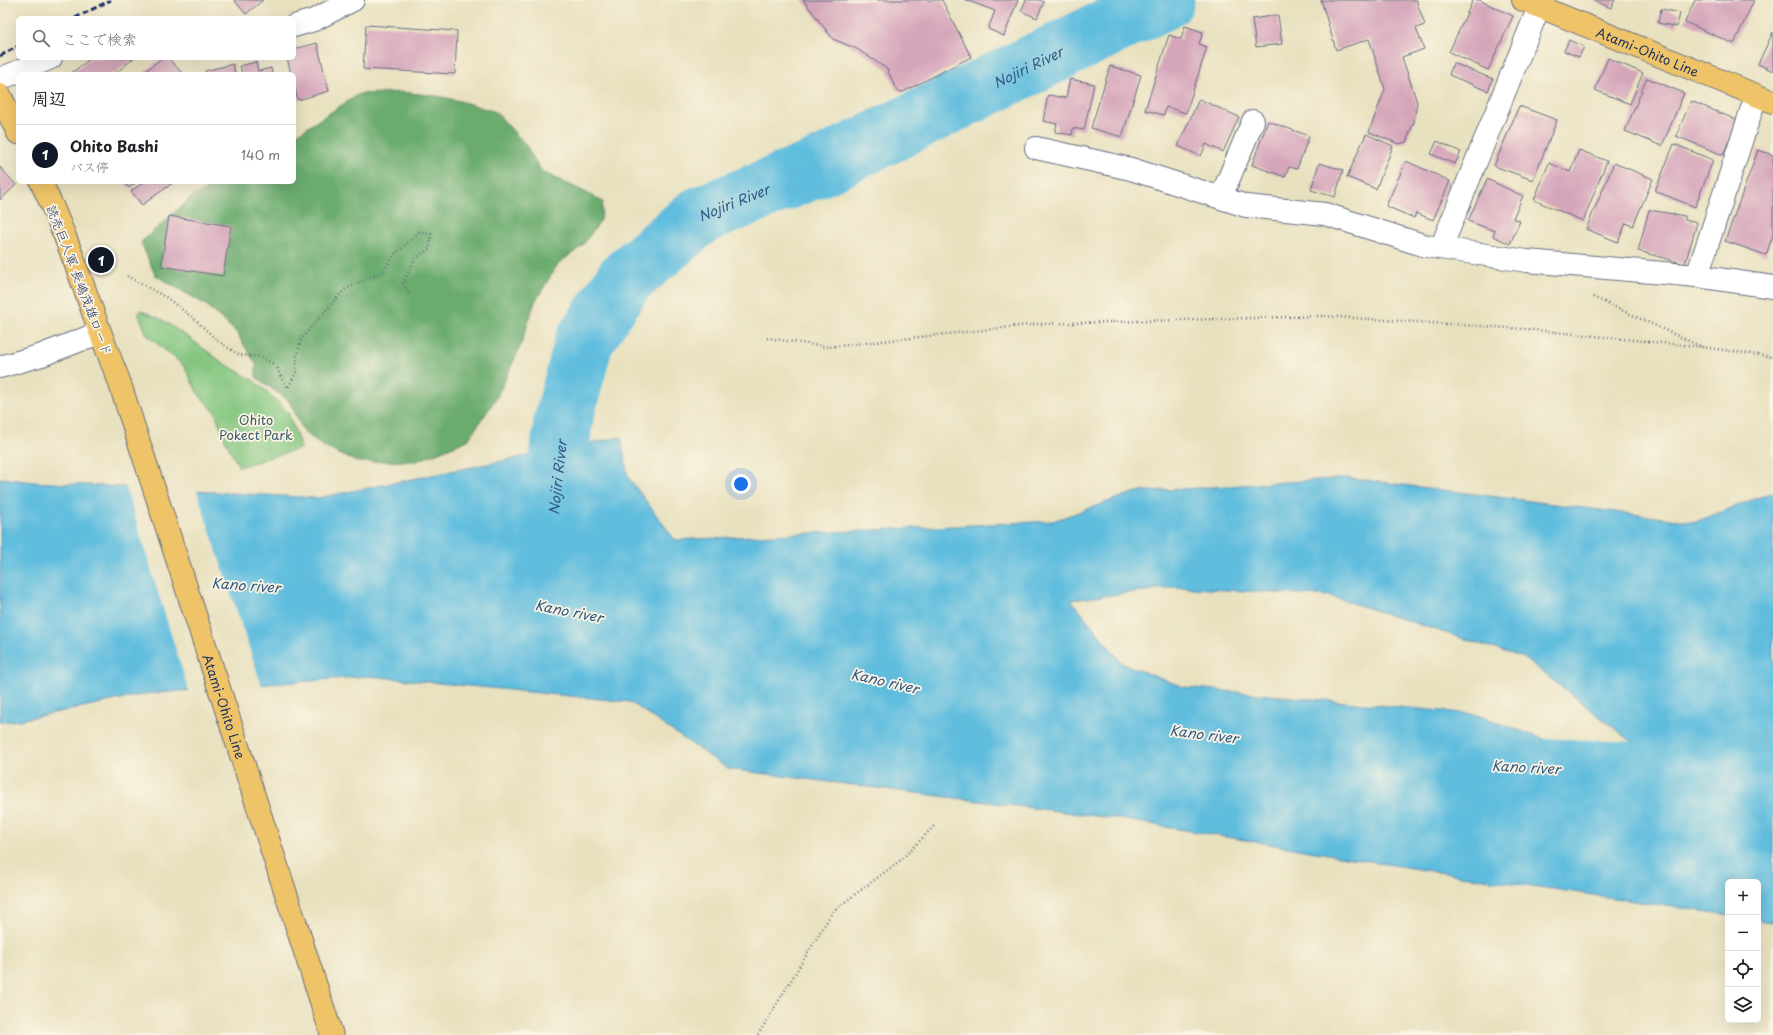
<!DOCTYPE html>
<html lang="ja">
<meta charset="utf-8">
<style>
:root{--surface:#fff;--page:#f2f2f2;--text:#202124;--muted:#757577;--line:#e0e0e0;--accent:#111827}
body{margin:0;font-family:"Playpen Sans","Klee One",sans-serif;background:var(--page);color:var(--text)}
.controls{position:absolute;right:12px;bottom:12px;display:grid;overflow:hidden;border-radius:6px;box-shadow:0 4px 16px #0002}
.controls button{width:36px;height:36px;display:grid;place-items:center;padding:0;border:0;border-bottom:1px solid var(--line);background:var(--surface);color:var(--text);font:20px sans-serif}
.you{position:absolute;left:741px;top:484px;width:14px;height:14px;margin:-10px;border:3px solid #fff;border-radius:50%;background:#1a73e8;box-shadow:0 0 0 6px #1a73e833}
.badge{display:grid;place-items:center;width:26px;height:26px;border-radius:50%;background:var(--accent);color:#fff;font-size:13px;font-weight:700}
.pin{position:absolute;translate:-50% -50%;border:2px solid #fff;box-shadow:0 1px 4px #0006}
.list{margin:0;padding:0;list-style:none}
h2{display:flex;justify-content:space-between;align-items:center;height:52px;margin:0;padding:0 16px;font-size:17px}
h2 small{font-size:13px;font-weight:400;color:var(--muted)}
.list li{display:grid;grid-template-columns:26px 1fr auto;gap:12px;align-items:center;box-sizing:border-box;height:60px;padding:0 16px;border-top:1px solid var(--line)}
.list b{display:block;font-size:15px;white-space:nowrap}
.list p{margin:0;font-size:13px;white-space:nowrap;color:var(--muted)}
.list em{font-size:13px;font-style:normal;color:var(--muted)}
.icon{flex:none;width:22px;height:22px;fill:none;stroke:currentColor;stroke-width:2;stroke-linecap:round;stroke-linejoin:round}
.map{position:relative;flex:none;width:1773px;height:1035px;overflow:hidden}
.search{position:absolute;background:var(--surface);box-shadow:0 4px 16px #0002;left:16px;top:16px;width:280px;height:44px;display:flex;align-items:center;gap:10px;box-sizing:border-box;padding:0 14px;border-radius:6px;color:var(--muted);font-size:15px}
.panel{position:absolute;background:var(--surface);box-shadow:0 4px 16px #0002;left:16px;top:72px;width:280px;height:112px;border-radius:6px}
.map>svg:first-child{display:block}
.green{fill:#84c680;stroke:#507a6f}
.forest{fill:#6bab6e;stroke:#436d66}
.water{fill:#60bdde;stroke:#3e769e;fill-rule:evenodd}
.pier{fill:#e8e1bf}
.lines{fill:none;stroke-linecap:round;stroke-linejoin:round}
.river{stroke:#60bdde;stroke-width:59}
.building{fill:#d5a5ba}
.minor-casing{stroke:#636d80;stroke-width:24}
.major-casing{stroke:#636d80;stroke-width:24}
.path{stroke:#636d80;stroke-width:2.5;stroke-dasharray:1 3;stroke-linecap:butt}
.minor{stroke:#fff;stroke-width:22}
.major{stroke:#efc469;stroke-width:22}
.rail{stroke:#1b2f5e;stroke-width:3;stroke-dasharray:6 3;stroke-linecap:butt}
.labels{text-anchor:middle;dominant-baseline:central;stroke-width:3.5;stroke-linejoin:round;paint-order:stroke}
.street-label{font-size:13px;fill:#1b2f5e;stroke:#fcf5e5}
.park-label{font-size:13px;fill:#3a5c68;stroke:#fcf5e5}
.water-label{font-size:14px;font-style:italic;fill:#305a84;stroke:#fcf5e5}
</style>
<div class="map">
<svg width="1773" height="1035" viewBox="0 0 1773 1035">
<rect width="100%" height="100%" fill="#fcf5e5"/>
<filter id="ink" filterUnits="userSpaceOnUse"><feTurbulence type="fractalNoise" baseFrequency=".025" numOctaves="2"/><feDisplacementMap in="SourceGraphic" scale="8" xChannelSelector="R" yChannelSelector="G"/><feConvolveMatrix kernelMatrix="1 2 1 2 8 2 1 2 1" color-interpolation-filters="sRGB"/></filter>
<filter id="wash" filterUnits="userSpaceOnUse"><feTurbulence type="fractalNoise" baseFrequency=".012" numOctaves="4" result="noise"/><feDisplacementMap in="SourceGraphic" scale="16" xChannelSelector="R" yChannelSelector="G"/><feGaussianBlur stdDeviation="0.9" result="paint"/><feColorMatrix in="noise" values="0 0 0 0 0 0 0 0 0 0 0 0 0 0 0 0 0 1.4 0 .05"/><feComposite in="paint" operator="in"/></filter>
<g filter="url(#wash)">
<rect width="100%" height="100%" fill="#e8e1bf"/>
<!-- green -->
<polygon class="green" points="140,310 161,319 188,337 222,362 253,380 270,394 288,412 301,448 239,467 225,440 215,412 198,394 184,366 147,335 138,313"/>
<!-- forest -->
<polygon class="forest" points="402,92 437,96 460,101 496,112 525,144 542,172 583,191 603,202 601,220 582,246 558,264 535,302 520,347 497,397 468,440 417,461 357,462 326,448 304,432 289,401 256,377 256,364 236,332 206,305 155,275 141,242 193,196 221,182 294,182 294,136 359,94"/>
<!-- water -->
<path class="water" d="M621 437 628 477 675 540 1053 521 1136 492 1348 478 1695 522 1773 492V922L1758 920V882H1728V915L1411 868 1119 819 728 769 630 702 369 676 145 694 20 720 0 722V478L34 482 318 498ZM1175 587 1330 596 1524 658 1702 796 1474 714 1183 687 1123 664 1071 600Z"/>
<!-- pier -->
<polygon class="pier" points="125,485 196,489 262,687 189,692"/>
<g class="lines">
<!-- river -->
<g class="river">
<path id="s1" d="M551 531 563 421 584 342 625 279 699 216 825 165 1165 0"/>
<polyline points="1551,768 1773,777"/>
</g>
</g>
<g id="blocks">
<!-- building -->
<g class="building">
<polygon points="234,0 263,0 246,14"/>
<polygon points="803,0 942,0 971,57 903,92 897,91 887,69 857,49 833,39"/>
<polygon points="966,0 1018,0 1004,36 988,29 995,11"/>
<polygon points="1026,0 1039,0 1044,2 1037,18 1021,11"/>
<polygon points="1321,0 1417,0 1417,3 1425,25 1416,28 1424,49 1402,57 1417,102 1414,122 1406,142 1399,144 1369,132 1385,89 1369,39 1336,50"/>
<polygon points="1473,0 1479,0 1513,16 1488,70 1449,52"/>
<polygon points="1593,0 1615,0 1611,8"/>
<polygon points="1695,0 1754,0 1734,44 1685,22"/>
<polygon points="1661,9 1680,13 1677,27 1658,23"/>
<polygon points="1278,15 1282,44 1256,47 1252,19"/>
<polygon points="366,25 457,31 455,74 363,69"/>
<polygon points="1185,26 1203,32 1199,44 1207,47 1186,113 1166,107 1164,115 1145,110 1169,35 1181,39"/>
<polygon points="1773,32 1773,71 1758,64"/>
<polygon points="1569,40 1584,47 1579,57 1564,51"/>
<polygon points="317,43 329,91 298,100 294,85 294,74 291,74 287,58 294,58 294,49"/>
<polygon points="91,58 133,58 133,59 114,74 70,74"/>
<polygon points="162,58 168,58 183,74 142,74"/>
<polygon points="1608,58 1643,73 1630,104 1595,90"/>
<polygon points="256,62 258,71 271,68 272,74 242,74 240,66"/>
<polygon points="1453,63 1493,79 1488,91 1449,75"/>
<polygon points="233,64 235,74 206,74 205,71"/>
<polygon points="1110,66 1141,75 1122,137 1091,128"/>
<polygon points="1647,78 1684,93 1662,146 1625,131"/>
<polygon points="1070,79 1094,84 1084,130 1073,128 1072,135 1055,132 1057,124 1043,121 1048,95 1066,98"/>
<polygon points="1199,99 1239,117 1223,152 1206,144 1201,156 1178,146"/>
<polygon points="1691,101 1737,120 1723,155 1676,136"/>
<polygon points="1519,106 1557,120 1533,180 1494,166"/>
<polygon points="1268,121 1309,136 1297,169 1289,167 1285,177 1252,165"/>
<polygon points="1366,134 1393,146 1376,189 1347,177"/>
<polygon points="1437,141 1461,152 1455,164 1431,154"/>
<polygon points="1674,144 1713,160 1695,207 1655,191"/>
<polygon points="1579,150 1607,161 1583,221 1534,200 1549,163 1570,172"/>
<polygon points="1758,150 1773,155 1773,235 1766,255 1725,241"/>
<polygon points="1406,161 1450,181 1433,220 1416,213 1414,218 1386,206"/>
<polygon points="1319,163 1343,170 1335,197 1311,190"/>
<polygon points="1614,163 1653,179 1633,226 1626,223 1618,242 1586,229"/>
<polygon points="0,167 16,185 0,200"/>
<polygon points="1487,179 1523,196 1513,218 1520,221 1510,244 1493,236 1495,231 1468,221"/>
<polygon points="124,182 137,182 129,188"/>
<polygon points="144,182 174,182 142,205 131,191"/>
<polygon points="1649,210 1685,216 1685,220 1697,223 1685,264 1638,251"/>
<polygon points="169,216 231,226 223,276 161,266"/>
</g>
</g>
</g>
<g filter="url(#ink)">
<use href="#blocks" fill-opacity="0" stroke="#636d80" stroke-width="1"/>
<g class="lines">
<!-- minor casing -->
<g class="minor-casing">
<g id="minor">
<polyline points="294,26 314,20 353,0"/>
<polyline points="0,79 51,58"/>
<polyline points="1036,148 1131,169 1246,206 1325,214 1426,246 1527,261 1697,276 1773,287"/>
<polyline points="1221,197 1253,121"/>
<polyline points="1441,248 1539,7"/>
<polyline points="1697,276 1756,96"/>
<polyline points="0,367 42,355 99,333"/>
</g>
</g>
<!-- major casing -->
<g class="major-casing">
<g id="major">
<path id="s2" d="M1523 0 1773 102"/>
<polyline points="0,95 18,133"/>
<path id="s3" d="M41 182C72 245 91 313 118 378L332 1035"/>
</g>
</g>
<!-- path -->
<g class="path">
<polyline points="127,276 167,298 193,318 218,341 239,355 260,357 276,365 281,377 288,388 296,372 297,356 301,339 344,290 360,282 382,273 395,254 419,232 431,234 430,248 415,259 403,283 409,295"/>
<polyline points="1593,297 1702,347 1773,357"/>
<polyline points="767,338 828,347 1038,324 1322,316 1526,329 1702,347"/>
<polyline points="758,1035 833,911 901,860 935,825"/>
</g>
<!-- minor -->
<use href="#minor" class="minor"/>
<!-- major -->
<use href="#major" class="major"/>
<!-- rail -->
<g class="rail">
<polyline points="75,18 111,0"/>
<polyline points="0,56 18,46"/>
</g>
</g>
</g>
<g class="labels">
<!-- street labels -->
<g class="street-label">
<text stroke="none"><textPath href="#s2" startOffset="135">Atami-Ohito Line</textPath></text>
<text transform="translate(80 280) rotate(69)">読売巨人軍 長嶋茂雄ロード</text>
<text stroke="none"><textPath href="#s3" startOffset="556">Atami-Ohito Line</textPath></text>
</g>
<!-- park labels -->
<g class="park-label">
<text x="256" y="419">Ohito<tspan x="256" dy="15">Pokect Park</tspan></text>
</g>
<!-- water labels -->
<g class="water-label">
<text stroke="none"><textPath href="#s1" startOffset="726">Nojiri River</textPath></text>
<text stroke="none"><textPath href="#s1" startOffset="402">Nojiri River</textPath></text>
<text stroke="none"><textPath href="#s1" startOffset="54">Nojiri River</textPath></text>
<text transform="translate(246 585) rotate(4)">Kano river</text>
<text transform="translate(569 611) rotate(11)">Kano river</text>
<text transform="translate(885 681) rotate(13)">Kano river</text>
<text transform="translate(1204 734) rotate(7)">Kano river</text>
<text transform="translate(1526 767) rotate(3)">Kano river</text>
</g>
</g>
</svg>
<div class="controls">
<button>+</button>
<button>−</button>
<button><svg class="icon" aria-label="locate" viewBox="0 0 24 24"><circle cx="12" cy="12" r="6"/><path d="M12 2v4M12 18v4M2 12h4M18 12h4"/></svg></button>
<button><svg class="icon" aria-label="layers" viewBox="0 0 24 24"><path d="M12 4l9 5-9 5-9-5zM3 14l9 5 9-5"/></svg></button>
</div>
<div class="you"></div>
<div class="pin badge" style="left:101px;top:260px">1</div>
<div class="search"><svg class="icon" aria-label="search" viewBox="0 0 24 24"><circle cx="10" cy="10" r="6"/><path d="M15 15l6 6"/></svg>ここで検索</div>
<section class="panel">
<h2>周辺<small></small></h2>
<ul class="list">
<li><span class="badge">1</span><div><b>Ohito Bashi</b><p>バス停</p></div><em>140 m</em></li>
</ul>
</section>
</div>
